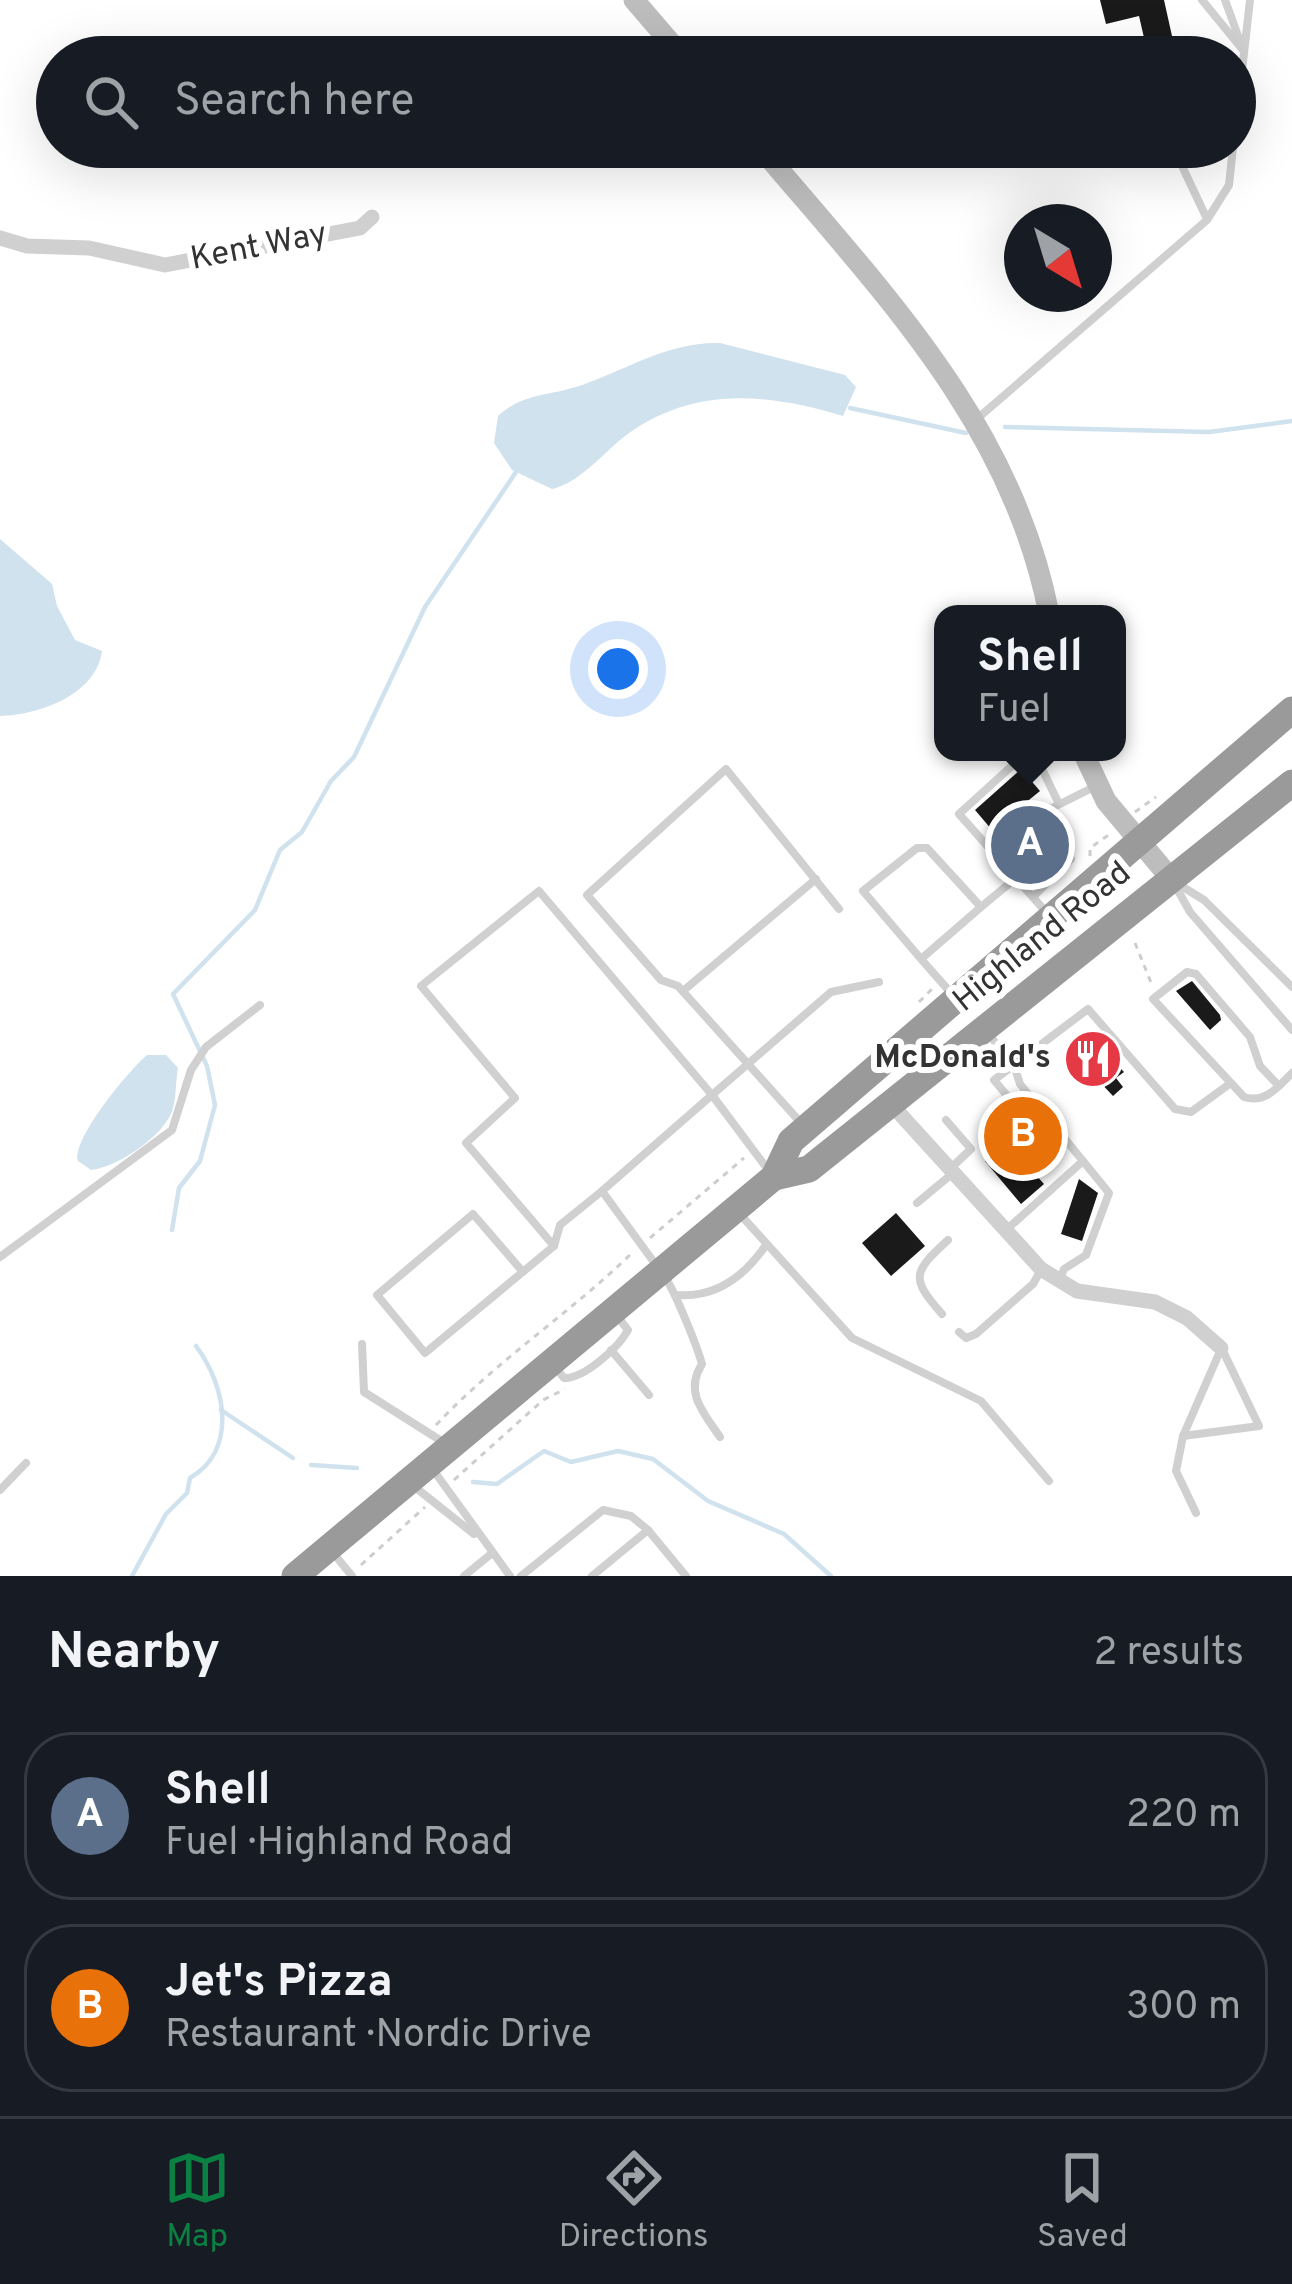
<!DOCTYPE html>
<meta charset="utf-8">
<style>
:root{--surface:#171b24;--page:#20242c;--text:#f1f3f6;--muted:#9ea1a6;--line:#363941;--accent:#0b8043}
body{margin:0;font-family:Overpass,sans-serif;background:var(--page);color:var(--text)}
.compass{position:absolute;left:1004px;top:204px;width:108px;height:108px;border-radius:50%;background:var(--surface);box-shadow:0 12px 48px #0002;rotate:142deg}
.you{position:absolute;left:618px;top:669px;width:42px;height:42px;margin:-30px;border:9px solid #fff;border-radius:50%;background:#1a73e8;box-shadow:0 0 0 18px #1a73e833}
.badge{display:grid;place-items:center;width:78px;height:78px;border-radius:50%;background:var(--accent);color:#fff;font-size:39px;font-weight:700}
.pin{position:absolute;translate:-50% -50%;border:6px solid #fff;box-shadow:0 3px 12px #0006}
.popup{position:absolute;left:934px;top:605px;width:192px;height:156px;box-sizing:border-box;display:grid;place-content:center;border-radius:24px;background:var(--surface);filter:drop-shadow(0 3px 9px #0005);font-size:39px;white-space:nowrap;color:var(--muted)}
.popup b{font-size:45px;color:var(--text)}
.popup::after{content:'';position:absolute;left:50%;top:100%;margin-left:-24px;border:24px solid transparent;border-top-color:var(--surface)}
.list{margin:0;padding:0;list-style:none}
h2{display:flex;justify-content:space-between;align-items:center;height:156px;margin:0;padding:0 48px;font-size:51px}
h2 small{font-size:39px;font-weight:400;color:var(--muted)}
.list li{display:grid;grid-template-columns:78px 1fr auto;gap:36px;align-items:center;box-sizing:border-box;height:168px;margin:0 24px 24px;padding:0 24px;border:3px solid var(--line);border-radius:48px}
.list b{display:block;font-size:45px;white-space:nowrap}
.list p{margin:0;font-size:39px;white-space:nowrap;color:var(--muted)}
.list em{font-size:39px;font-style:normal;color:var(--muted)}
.icon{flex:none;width:66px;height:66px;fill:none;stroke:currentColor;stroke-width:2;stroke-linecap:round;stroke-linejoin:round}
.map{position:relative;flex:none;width:1292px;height:1576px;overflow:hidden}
.search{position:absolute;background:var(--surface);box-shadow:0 12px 48px #0002;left:36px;right:36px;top:36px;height:132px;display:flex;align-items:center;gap:30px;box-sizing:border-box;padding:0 42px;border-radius:66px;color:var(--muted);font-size:45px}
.sheet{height:540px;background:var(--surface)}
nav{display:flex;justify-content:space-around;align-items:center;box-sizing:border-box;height:168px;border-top:3px solid var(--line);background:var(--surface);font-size:33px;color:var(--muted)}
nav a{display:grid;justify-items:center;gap:6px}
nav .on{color:var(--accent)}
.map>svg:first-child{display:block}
.water{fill:#cfe2ee}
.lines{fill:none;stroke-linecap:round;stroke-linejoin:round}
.stream{stroke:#cfe2ee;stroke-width:4.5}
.building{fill:#1a1a1a}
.path{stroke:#cdcdcd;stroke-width:3;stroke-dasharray:6 6;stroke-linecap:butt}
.lane{stroke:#d0d0d0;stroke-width:8}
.street{stroke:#d0d0d0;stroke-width:15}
.secondary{stroke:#bdbdbd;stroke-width:21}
.highway{stroke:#9a9a9a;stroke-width:27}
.labels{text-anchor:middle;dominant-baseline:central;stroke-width:12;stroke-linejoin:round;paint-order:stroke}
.street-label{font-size:33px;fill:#333;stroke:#fff}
.poi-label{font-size:33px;font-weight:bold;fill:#333;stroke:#fff;text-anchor:end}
</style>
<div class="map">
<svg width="1292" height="1576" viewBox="0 0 1292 1576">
<rect width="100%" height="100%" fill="#fff"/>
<!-- water -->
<g class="water">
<path d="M720 343 845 375 856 387 843 416C764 392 688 386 620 440 600 457 578 483 552 489L512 470 494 443 498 416C522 394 546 396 576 387 626 371 665 342 720 343Z"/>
<path d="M0 539 52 584 57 606 75 640 102 651C96 695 39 715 0 716Z"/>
<path d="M147 1055H166L178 1068C175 1083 177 1103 170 1116 157 1140 117 1167 91 1170L78 1161C71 1140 129 1070 147 1055Z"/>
</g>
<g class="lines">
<!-- stream -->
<g class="stream">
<polyline points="850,408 966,433"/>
<polyline points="1005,427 1209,432 1292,421"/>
<polyline points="172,1230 179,1188 200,1161 215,1105 207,1066 173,994 255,910 280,850 302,832 331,781 354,757 425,607 516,472"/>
<polyline points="221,1410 293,1458"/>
<polyline points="311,1465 357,1468"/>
<polyline points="473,1482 497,1484 544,1451 571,1462 618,1451 653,1459 708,1501 784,1534 831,1576"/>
<path d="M132 1576 166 1514 187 1493 190 1478C238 1450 226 1386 196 1346"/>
</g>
</g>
<!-- building -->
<g class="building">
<polygon points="1100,0 1164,0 1172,36 1145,42 1139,16 1106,24"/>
<polygon points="1021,769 1040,791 992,830 975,810"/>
<polygon points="1192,981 1220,1015 1221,1020 1210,1030 1176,991"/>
<polygon points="1084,1031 1124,1072 1116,1078 1123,1087 1113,1096 1066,1046"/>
<polygon points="1036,1119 1063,1151 1035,1174 1044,1184 1021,1204 985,1161"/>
<polygon points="1079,1179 1098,1193 1082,1241 1061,1234"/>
<polygon points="896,1213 925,1246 891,1276 862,1243"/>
</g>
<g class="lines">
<!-- path -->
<g class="path">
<polyline points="1135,812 1156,797"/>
<polyline points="1090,856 1090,848 1110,834"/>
<polyline points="1135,943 1152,985"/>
<polyline points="919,1002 933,988"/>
<polyline points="650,1238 744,1158"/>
<path d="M436 1425C497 1360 572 1312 634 1251"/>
<polyline points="454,1480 543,1400 565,1389"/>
<polyline points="361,1565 425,1507"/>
</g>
<!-- lane -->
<g class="lane">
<polyline points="1202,0 1243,50"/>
<polyline points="1225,0 1241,44"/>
<polyline points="1235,132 1250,0"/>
<polyline points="1173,147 1207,219"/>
<polyline points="978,418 1207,220 1229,185 1233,147"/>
<polyline points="1178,884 1204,900 1292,987"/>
<polyline points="1176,887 1190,912 1292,1030"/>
<polyline points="1033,897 1071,859 1050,809 1096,786"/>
<polyline points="981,907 1016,878"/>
<polyline points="1046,912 959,814 1025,754 1043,771 1059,804"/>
<polyline points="921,959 981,907 927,848 917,848 863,891 921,959 951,993"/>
<polyline points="683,991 816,879"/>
<polyline points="990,1036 1014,1065 1020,1084 1083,1161 1006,1230"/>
<path d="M1279 1086 1260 1066 1250 1037 1196 974 1187 972 1153 999 1244 1097C1265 1104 1278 1087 1292 1073"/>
<polyline points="1019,1110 994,1080 1088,1009 1175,1109 1191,1112 1228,1085"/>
<polyline points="946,1120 971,1149 952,1167"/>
<polyline points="801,1123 678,986 661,980 587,895 726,769 839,909"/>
<polyline points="769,1171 712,1095 831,992 879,982"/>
<polyline points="917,1203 953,1173"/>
<polyline points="738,1212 852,1338 981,1401 1049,1481"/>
<polyline points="554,1246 560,1225 602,1191"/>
<polyline points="0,1257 172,1130 191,1070 206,1047 260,1005"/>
<polyline points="523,1272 473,1214 377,1295 425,1353 554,1246 466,1143 515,1098 421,986 539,891 712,1095 602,1191 656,1265"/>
<path d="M665 1277C675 1292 696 1343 702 1364 684 1392 703 1412 720 1437"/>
<polyline points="1060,1279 1064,1269 1086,1255 1109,1193 1083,1161"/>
<path d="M677 1295C716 1298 744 1277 766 1245"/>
<path d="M942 1314C910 1278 913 1272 948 1240"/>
<polyline points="959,1332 966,1338 976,1334 1033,1284 1041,1270"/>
<polyline points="362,1344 364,1392 443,1442"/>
<polyline points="611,1350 649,1395"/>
<path d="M555 1367 564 1378C584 1379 619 1347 628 1330L617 1316"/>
<polyline points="1183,1436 1259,1426 1222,1349"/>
<polyline points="434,1471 510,1576"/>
<polyline points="411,1484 474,1534"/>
<polyline points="0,1490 26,1463"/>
<polyline points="1196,1513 1176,1471 1183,1436 1221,1349"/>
<polyline points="334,1554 352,1576"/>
<polyline points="464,1576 491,1554"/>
<polyline points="521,1576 603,1510 631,1516 648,1530"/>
<polyline points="592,1576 648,1530 686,1576"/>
</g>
<!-- street -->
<g class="street">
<polyline points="0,238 27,246 89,248 165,265 360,228 372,217"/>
<polyline points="891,1104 1041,1269 1077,1291 1155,1302 1187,1318 1221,1348"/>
</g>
<!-- secondary -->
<g class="secondary">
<polyline points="634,0 683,57"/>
<path d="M760 147C881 291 1012 423 1049 614"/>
<polyline points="1083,752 1106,801 1172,880"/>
</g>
<!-- highway -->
<g class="highway">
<polyline points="774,1177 809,1169 1292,783"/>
<polyline points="295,1576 774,1177 791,1141 1292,710"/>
</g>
</g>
<!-- icons -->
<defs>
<g id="restaurant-disc" transform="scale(3)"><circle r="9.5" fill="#e63946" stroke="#fff"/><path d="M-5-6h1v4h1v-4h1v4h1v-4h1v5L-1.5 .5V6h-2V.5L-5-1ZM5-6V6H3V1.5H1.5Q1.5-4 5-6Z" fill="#fff"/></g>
</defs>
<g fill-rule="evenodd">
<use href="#restaurant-disc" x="1093" y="1059"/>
</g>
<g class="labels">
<!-- street labels -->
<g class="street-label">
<text transform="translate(259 248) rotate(-11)">Kent Way</text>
<text transform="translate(1043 938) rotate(-39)">Highland Road</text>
</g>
<!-- poi labels -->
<g class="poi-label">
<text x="1051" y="1059">McDonald's</text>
</g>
</g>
</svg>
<svg class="compass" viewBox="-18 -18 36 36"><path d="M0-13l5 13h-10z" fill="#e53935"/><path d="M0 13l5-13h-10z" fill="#9ea1a6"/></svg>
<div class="you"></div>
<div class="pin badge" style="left:1030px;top:845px;background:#5c6f8a">A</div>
<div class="popup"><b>Shell</b>Fuel</div>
<div class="pin badge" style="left:1023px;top:1136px;background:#e8710a">B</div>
<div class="search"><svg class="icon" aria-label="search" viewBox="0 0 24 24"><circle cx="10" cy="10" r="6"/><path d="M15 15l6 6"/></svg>Search here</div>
</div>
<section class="sheet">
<h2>Nearby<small>2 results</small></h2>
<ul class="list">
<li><span class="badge" style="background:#5c6f8a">A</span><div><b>Shell</b><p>Fuel · Highland Road</p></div><em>220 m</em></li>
<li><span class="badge" style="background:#e8710a">B</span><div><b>Jet's Pizza</b><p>Restaurant · Nordic Drive</p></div><em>300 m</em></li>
</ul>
</section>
<nav>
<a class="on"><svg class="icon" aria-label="map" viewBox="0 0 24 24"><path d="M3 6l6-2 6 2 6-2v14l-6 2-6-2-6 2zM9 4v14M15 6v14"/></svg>Map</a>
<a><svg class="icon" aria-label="directions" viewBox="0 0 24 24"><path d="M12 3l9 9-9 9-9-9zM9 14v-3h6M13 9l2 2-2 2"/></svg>Directions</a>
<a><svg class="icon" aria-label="saved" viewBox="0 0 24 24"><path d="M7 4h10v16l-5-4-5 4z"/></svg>Saved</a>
</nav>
